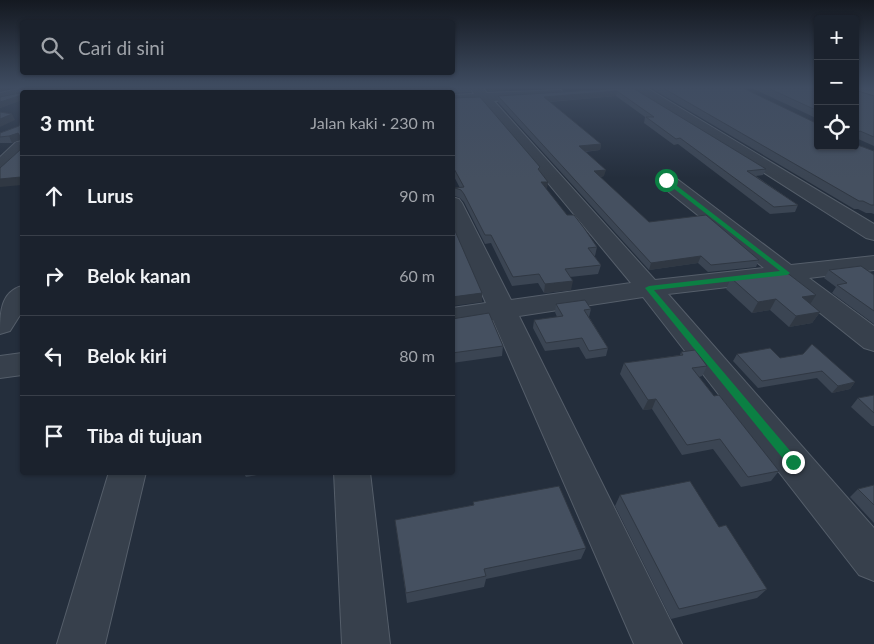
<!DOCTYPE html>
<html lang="id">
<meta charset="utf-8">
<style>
:root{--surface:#1b222d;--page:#242a35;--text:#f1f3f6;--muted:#a0a4aa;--line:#393f49}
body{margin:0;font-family:Lato,sans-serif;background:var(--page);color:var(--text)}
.controls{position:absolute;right:15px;top:15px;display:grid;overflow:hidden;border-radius:5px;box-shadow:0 1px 4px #0004}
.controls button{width:45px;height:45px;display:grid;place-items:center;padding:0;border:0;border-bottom:1px solid var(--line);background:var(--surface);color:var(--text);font:25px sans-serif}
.stop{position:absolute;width:15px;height:15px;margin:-11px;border:4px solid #0b8043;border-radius:50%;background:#fff}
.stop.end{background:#0b8043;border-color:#fff;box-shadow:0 1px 5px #0008}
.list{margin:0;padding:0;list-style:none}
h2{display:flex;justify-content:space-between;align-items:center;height:65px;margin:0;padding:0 20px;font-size:21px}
h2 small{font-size:16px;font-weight:400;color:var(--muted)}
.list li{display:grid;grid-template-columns:32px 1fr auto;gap:15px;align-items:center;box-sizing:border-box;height:80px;padding:0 20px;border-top:1px solid var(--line)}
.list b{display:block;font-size:19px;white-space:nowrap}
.list em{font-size:16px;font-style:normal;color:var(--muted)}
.icon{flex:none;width:28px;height:28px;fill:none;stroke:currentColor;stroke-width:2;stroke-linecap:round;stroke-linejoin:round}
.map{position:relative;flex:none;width:874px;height:644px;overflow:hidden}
.search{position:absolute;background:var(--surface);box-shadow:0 1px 4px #0004;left:20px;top:20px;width:435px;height:55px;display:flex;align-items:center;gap:12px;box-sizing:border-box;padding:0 18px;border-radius:5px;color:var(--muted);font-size:19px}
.panel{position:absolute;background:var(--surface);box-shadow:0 1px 4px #0004;left:20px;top:90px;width:435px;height:385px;border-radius:5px}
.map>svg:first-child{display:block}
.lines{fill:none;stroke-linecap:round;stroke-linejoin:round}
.minor-casing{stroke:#555e6a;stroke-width:2}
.major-casing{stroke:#404955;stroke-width:2}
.minor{fill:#37404c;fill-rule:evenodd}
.major{fill:#555f6c;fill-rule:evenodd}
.wall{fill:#3b4553}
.shaded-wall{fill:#303843}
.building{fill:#455060;stroke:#303843}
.route{fill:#0b8043}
</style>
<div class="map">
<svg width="874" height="644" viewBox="0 0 874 644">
<rect width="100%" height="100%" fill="#242e3c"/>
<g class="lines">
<!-- minor casing -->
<g class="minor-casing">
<g id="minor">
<polygon points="470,88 483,88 487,93 561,90 563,93 556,97 494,101 655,280 764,268 659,184 657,180 659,176 666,174 673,176 791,265 874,256 874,270 809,278 874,326 874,351 864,348 780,281 668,294 874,528 874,581 859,575 643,297 519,316 682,644 634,644 493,320 452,326 452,308 486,303 452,227 452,197 459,199 462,203 511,300 631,283 480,101 452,103 452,95 474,94"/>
<polygon points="631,88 647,88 874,224 874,240 866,238"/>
<polygon points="18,89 24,92 22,92 22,96 0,101 0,93"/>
<polygon points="22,141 22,155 6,171 0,172 0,157 16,142"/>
<path d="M22 286V312L10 331 0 334C0 314 0 292 22 286Z"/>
<polygon points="22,353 22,375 0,378 0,356"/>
<polygon points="109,472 146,472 105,644 57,644"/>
<polygon points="334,472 370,472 390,644 342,644"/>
</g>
</g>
<!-- major casing -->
<g class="major-casing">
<polygon id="major" points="858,88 874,88 874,96 859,91"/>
</g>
<!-- minor -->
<use href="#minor" class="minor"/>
<!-- major -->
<use href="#major" class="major"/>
</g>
<!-- wall -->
<g class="wall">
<polygon points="20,88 91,88 80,92 22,92 22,100 0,108 0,97 20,93 22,89"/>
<polygon points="287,88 471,88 471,92 452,93 287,92"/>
<polygon points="626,88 766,169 763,175 756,176 798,205 795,212 770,214 678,144 674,145 644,123 645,117 616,96 550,102 601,144 600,150 585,152 604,176 600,177 649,222 759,260 756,267 708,272 698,263 649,270 498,102 498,96"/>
<polygon points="651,88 743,88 818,146 874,151 874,214 871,213 866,213 858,209 854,209"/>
<polygon points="752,88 818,88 818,119"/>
<polygon points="858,91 874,96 874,146 856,138"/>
<polygon points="452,98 540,171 546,190 567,215 597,247 595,256 594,256 601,265 598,274 570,277 571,290 544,293 538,283 512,286 491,243 485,244 464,202 460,198 455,196 455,188 460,188 452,173"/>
<polygon points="22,120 22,140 22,139 12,143 0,143 0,133 19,126"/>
<polygon points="829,270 874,275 874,324 832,293 836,287 824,278"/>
<polygon points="731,278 810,304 820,312 812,323 789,327 770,310 752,313 726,289"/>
<polygon points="556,304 591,309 589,317 608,348 606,356 586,359 579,347 545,351 533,328 534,320 557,317 555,312"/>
<polygon points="452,319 503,346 502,356 452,363"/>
<polygon points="681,352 707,366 702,376 699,377 714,396 779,471 771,481 741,487 713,449 682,455 652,409 643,410 620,374 624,363 680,355"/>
<polygon points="737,354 780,358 855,382 850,389 832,393 817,378 758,388 733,361"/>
<polygon points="874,395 874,426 872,426 851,407 858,398"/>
<polygon points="243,472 275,472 246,477"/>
<polygon points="874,485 874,523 850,497 858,489"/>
<polygon points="620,495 719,527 767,589 757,598 671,619 615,506"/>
<polygon points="473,502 586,548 581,559 486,579 484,587 407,603 395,520 473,505"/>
</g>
<!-- shaded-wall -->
<g class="shaded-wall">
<polygon points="0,88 13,88 0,91"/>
<polygon points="43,88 45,92 29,92"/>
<polygon points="77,88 91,88 80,92 71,92 70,91"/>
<polygon points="193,88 197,88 194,92 191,92"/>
<polygon points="488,88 530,88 488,91"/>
<polygon points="617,91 616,96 543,102 544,97"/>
<polygon points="22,95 22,100 0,108 0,102"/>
<polygon points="12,114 15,120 0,127 0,119"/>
<polygon points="18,133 22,139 12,143 9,136"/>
<polygon points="601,144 600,150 578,152 579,146"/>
<polygon points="606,170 604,176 593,178 594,171"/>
<polygon points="22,175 22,185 0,187 0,179"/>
<polygon points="541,182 548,182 547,189"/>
<polygon points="701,256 698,263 649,270 651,263"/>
<polygon points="573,281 571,290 544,293 545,284"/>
<polygon points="482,293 482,302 452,306 452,297"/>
<polygon points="816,295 809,306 802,297"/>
<polygon points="776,299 770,310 752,313 758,302"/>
<polygon points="820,312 812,323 789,327 796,316"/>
<polygon points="855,382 850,389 832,393 838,386"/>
<polygon points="656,399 652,409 643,410 648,400"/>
</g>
<!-- building -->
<g class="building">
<polygon points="23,88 77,88 70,91 43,88 29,92 22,92 22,95 0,102 0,97 20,93"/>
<polygon points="108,88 154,88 163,89 164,88 193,88 191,92 95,92 98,89 106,89"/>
<polygon points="287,88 451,88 450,92 287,92"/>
<polygon points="626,88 633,88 766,169 747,171 798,205 774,207 680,138 676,139 646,117 654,117 617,91 544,97 601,144 579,146 606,170 594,171 649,222 706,215 759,260 711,265 701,256 651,263 498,96"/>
<polygon points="663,88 743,88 818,124 818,146 855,146 855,144 874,151 874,205 871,205 863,201 859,201"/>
<polygon points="768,88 818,88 818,111"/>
<polygon points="855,88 857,88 858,91 874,96 874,137 860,131 857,133 857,137 855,137"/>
<polygon points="480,97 540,167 538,169 548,182 541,182 567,215 574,215 584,228 597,247 588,248 601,265 565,269 573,281 545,284 539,274 513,277 491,235 485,235 464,194 461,190 455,188 464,187 452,165 452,98"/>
<polygon points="0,112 12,114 0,119"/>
<polygon points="21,119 22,120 22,136 20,136 18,133 9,136 0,137 0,133 19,126"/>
<polygon points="22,143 22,175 21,177 0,179 0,168 20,150 20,145"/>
<polygon points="452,224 482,293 452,297"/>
<polygon points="861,266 874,275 874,311 837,285 847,283 829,270"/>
<polygon points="786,272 816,295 802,297 820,312 796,316 776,299 758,302 731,278"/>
<polygon points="585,300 591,309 584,310 608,348 589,351 582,338 546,343 534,320 563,316 556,304"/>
<polygon points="489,313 503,346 452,353 452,319"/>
<polygon points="812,344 855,382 838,386 822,371 762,381 737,354 770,348 780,358 803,354"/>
<polygon points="695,350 707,366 692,368 714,396 719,395 779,471 748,477 720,439 687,445 656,399 648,400 624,363 683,355 681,352"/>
<polygon points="874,395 874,413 858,398"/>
<polygon points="690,481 719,527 726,525 767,589 679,609 620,495"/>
<polygon points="874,485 874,505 858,489"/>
<polygon points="559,486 586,548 484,569 486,576 406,593 395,520 474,505 473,502"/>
</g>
<!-- sky -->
<linearGradient id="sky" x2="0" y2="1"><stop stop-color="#141921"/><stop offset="0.49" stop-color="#3f4c61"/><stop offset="1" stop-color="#3f4c61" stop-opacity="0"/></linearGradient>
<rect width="874" height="178" fill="url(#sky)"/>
<!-- route -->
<polygon class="route" points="664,179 668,179 790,273 787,275 654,290 797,459 798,462 797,466 789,466 645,288 649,286 780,271 664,181"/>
</svg>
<div class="controls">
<button>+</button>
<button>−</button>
<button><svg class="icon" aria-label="locate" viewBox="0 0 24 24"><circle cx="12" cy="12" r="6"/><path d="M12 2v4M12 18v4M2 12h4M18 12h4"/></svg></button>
</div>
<div class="stop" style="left:666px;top:180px"></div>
<div class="stop end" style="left:793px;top:462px"></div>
<div class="search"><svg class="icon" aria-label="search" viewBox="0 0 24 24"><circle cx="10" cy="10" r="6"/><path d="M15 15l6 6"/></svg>Cari di sini</div>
<section class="panel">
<h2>3 mnt<small>Jalan kaki · 230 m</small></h2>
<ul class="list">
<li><svg class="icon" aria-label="ahead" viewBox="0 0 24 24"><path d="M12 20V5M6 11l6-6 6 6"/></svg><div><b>Lurus</b></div><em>90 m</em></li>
<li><svg class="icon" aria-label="right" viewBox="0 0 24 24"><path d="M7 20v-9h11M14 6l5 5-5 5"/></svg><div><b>Belok kanan</b></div><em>60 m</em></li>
<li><svg class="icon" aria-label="left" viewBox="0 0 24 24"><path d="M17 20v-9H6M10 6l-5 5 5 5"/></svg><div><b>Belok kiri</b></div><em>80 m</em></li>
<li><svg class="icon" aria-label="arrive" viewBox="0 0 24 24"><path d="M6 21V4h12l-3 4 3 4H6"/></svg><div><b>Tiba di tujuan</b></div></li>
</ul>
</section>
</div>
